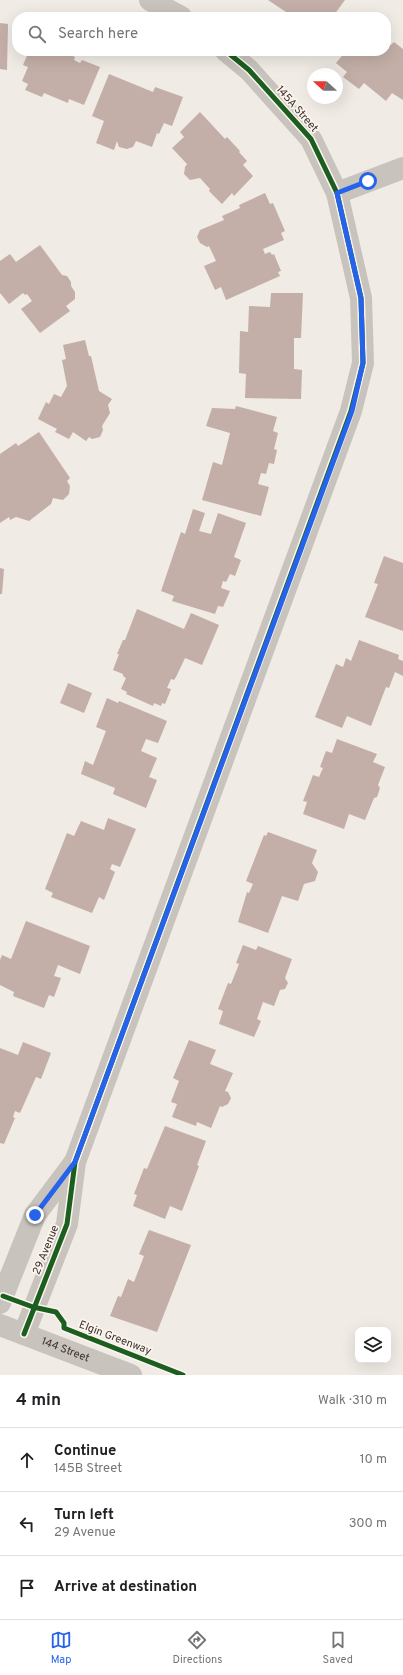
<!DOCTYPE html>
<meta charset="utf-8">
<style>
:root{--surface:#fff;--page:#f2f2f2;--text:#202124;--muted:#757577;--line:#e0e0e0;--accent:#2563eb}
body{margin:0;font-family:Overpass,sans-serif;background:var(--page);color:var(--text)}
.controls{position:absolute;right:12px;bottom:12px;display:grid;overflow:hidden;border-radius:8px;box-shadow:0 4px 16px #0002}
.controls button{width:36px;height:36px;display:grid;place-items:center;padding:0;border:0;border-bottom:1px solid var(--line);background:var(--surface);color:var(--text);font:20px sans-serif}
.compass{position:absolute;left:307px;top:68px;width:36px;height:36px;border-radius:50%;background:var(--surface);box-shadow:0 4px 16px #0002;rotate:291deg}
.stop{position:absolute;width:12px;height:12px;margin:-9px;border:3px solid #2563eb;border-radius:50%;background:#fff}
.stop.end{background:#2563eb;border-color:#fff;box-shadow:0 1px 4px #0008}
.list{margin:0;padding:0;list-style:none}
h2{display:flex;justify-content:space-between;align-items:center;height:52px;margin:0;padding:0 16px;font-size:17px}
h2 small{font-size:13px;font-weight:400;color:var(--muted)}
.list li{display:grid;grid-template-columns:26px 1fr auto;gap:12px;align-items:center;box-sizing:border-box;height:64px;padding:0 16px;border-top:1px solid var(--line)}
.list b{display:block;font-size:15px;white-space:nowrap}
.list p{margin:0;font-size:13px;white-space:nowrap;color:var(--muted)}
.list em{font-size:13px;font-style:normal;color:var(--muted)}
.icon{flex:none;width:22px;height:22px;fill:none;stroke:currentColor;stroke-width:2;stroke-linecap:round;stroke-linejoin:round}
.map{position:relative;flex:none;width:403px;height:1375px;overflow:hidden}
.search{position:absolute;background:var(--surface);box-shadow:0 4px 16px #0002;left:12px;right:12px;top:12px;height:44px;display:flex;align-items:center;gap:10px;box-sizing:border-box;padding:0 14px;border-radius:16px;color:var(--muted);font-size:15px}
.sheet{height:244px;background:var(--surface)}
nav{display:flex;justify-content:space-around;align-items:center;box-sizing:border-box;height:56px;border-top:1px solid var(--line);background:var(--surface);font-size:11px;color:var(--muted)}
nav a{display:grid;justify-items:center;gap:2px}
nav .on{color:var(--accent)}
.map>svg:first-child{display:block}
.building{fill:#c3afa7}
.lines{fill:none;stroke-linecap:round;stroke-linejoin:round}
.minor{stroke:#c9c3be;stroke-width:22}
.cycleway-casing{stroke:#fbf5ee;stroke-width:8}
.cycleway{stroke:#1b5e20;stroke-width:5}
.route{stroke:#2563eb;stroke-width:5}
.labels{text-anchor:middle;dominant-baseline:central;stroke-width:3.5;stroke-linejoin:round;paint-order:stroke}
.street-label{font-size:11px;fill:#3b302b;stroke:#fbf5ee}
</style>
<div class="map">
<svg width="403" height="1375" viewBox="0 0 403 1375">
<rect width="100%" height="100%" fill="#f0ebe5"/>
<!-- building -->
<g class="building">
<polygon points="268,0 345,0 334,15 331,13 328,17 303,17 295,12 292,16"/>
<polygon points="0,23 8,24 7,70 0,69"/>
<polygon points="386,41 391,45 394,42 403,49 403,100 392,93 386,101 364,83 359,89 343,77 347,72 336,63 346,51 386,51"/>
<polygon points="29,51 62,51 75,57 74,60 80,63 82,60 100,67 84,105 69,99 68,103 44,93 42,97 25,90 28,84 22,81 28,67 23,65"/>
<polygon points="109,74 153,92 155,87 183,97 172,126 164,123 159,134 157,133 152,147 136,141 133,147 127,149 119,147 117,141 114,150 96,143 104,121 92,116"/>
<polygon points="200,112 225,139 227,137 240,151 239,152 247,161 243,165 253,176 234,196 232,193 222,204 209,191 210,189 200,178 190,180 184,174 185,167 187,164 172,148 184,137 180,132"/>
<polygon points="265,193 270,204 273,203 285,231 281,233 284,240 263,249 265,254 270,252 272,255 274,254 281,271 278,272 280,276 226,300 221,287 215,290 204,266 216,261 209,246 207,247 200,243 197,237 200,230 224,220 222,216 240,208 239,205"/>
<polygon points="40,245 62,275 67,276 71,282 71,286 75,292 75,299 66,306 70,311 40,333 21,309 32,301 27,294 25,295 23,293 9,304 0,293 0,261 10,254 16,262"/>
<polygon points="271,293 303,293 301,338 294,338 294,369 302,370 301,399 245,398 246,374 239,373 240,331 248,332 249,306 270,307"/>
<polygon points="85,340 89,356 91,356 99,391 112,399 108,405 110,413 102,426 103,430 100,437 92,439 89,437 86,441 73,432 69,439 55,432 57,429 38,419 46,402 49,404 54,394 61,397 67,386 62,360 66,359 63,345"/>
<polygon points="236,406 277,417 273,431 278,433 274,449 277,450 274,464 269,463 266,474 261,473 258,484 269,487 261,516 202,500 213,462 222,465 230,433 206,426 212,408 235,409"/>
<polygon points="39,432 70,478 67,481 70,486 69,494 63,500 53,498 51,504 29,521 16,517 10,520 9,517 0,523 0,454 16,443 18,446"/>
<polygon points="193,509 205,513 199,531 211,534 218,513 246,523 234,557 241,560 235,576 230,574 226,582 223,581 221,588 230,591 223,607 218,606 215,614 172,601 174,596 161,591 181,532 185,534"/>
<polygon points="384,556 403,563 403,631 365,617 378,584 374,583"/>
<polygon points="0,568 4,569 2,594 0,594"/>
<polygon points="137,609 184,629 191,613 219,625 202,665 185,658 176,677 174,680 171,679 167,688 171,689 165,704 162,703 161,706 154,703 153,706 126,694 127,692 121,689 126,678 123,676 123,674 113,670 119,654 117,654 123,640 125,640"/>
<polygon points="359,640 399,655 398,659 403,661 403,676 395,672 389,688 386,687 371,726 347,716 342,728 315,717 336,664 343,667 346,658 351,661"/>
<polygon points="68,683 92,693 84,713 60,703"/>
<polygon points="107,698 118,703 119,701 167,721 158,743 146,739 141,751 157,758 149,777 157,780 146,808 113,794 115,788 81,774 85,761 93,765 106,731 96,727"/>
<polygon points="337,739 377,754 373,762 385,767 378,785 380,788 377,797 374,798 365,820 349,814 344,829 303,814 307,802 303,801 313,775 319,777 323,768 320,767 326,751 332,753"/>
<polygon points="108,818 136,829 120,867 112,864 110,869 115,872 104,900 99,897 92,913 51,897 53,893 45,889 67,833 74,836 81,821 104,830"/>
<polygon points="268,832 317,850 312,863 318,872 315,881 304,884 298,901 282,896 268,933 238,922 247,892 249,893 253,884 246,881 264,835 266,836"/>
<polygon points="26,921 90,946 80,974 58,965 54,976 61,978 54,997 49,995 44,1008 13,996 14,992 0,985 0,960 2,955 11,959"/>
<polygon points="243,945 256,950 258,946 292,959 285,978 288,983 285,989 280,990 274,1006 263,1002 257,1019 261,1021 254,1037 219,1024 223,1011 218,1009 228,983 231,984 239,964 236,963"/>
<polygon points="189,1040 216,1050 210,1064 233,1073 225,1091 228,1092 231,1098 228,1104 222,1107 220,1106 211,1128 197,1122 196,1126 172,1117 177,1104 171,1102 179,1081 173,1078"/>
<polygon points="23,1042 51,1053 41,1079 36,1077 20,1113 15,1111 13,1117 15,1118 4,1144 0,1143 0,1048 18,1055"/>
<polygon points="165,1126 206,1141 197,1165 199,1166 182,1211 170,1206 165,1219 133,1206 137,1195 134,1194 144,1168 147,1169"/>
<polygon points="149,1230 191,1245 157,1332 110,1316 118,1296 121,1297 128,1279 134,1282 144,1256 139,1254"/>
</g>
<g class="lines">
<!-- minor -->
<g class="minor">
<polyline points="150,0 181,17"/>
<polyline points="337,193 403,168"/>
<polyline points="0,1303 35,1215 74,1163"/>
<path id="s1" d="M0 1325 131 1375"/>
<polyline points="24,1334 67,1224 75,1162 351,411 363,363 361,298 337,193 311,139 249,70 226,51"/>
</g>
<!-- cycleway casing -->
<g class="cycleway-casing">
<g id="cycleway">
<polyline points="3,1296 33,1307 56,1312 64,1323 64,1328 183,1375"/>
<polyline points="24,1334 67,1224 75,1162 351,411 363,363 361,298 337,193 311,139 249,70 226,51"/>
</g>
</g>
<!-- cycleway -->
<use href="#cycleway" class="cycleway"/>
</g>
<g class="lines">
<!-- route -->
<polyline class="route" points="35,1215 75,1162 352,411 363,363 361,298 337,193 368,181"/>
</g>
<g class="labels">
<!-- street labels -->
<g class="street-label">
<text transform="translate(297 109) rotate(49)">145A Street</text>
<text transform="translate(46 1250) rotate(-68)">29 Avenue</text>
<text transform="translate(115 1338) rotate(21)">Elgin Greenway</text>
<text stroke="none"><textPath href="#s1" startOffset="70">144 Street</textPath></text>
</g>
</g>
</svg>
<div class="controls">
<button><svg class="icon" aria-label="layers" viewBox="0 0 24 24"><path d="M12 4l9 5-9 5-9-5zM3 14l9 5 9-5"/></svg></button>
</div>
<svg class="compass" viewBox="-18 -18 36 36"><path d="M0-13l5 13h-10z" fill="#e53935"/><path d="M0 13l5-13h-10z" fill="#757577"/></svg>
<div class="stop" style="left:368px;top:181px"></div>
<div class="stop end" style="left:35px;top:1215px"></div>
<div class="search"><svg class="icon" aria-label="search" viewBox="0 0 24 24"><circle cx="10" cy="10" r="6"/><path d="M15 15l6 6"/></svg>Search here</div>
</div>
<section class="sheet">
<h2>4 min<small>Walk · 310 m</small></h2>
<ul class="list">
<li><svg class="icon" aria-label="ahead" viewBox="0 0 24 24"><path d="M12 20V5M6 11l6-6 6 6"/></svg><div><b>Continue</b><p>145B Street</p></div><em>10 m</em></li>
<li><svg class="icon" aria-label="left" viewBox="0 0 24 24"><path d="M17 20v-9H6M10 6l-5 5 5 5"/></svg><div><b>Turn left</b><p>29 Avenue</p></div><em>300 m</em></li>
<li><svg class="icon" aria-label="arrive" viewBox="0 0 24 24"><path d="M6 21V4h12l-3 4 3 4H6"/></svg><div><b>Arrive at destination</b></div></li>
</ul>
</section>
<nav>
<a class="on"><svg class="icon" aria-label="map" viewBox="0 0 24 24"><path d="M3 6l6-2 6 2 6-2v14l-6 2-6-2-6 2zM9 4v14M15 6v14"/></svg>Map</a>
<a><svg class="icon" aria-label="directions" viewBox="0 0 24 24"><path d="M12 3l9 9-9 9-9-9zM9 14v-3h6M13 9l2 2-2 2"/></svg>Directions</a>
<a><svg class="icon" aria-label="saved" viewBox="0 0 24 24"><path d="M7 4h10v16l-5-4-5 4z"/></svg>Saved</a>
</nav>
